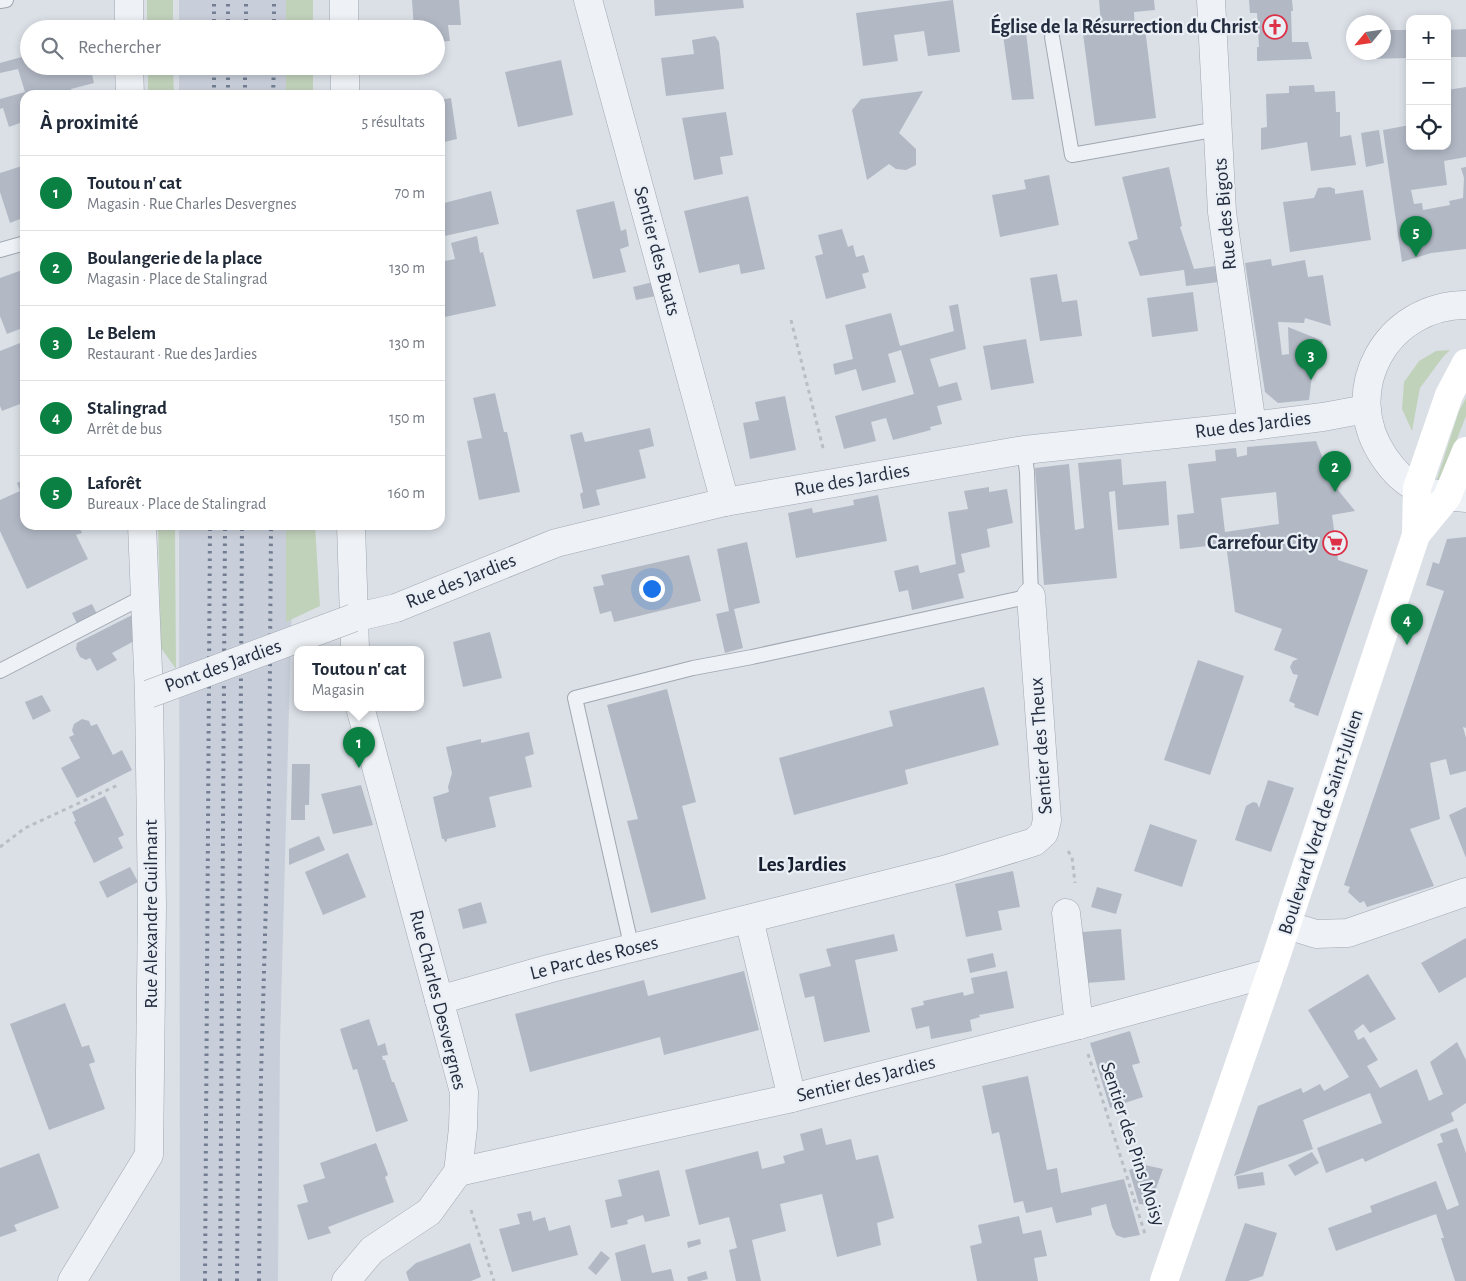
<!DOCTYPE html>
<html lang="fr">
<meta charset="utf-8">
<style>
:root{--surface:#fff;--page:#f2f2f3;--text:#1f2937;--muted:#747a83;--line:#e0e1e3;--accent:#0b8043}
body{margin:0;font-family:"Alegreya Sans",sans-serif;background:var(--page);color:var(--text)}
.controls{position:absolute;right:15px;top:15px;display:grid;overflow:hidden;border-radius:10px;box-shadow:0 2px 8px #0003}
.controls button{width:45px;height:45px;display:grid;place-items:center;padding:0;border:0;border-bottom:1px solid var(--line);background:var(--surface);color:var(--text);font:25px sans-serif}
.compass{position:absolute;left:1346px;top:15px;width:45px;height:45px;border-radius:50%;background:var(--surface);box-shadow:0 2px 8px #0003;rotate:241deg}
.you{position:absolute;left:651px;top:588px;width:18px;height:18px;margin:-12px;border:4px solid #fff;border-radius:50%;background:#1a73e8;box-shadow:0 0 0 8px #1a73e833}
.badge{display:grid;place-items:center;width:32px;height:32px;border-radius:50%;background:var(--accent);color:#fff;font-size:16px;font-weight:700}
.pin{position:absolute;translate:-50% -41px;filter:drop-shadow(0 1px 2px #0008)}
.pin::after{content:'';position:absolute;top:26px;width:18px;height:15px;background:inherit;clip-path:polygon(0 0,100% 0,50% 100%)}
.popup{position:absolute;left:294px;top:646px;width:130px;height:65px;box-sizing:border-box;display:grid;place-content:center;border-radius:10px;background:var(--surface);filter:drop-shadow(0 1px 4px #0005);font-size:16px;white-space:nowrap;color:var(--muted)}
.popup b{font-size:19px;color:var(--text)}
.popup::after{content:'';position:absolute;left:50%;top:100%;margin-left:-10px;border:10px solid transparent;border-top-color:var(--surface)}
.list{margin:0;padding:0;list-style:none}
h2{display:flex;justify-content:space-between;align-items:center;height:65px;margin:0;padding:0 20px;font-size:21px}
h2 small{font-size:16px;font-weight:400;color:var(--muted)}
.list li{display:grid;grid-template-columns:32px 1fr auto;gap:15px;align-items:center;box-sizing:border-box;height:75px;padding:0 20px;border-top:1px solid var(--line)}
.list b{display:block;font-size:19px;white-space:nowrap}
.list p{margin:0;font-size:16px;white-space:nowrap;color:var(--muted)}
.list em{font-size:16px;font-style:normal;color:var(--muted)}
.icon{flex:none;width:28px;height:28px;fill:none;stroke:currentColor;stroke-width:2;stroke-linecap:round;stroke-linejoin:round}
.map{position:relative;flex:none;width:1466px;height:1281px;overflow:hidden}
.search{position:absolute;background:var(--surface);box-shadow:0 2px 8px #0003;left:20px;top:20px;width:425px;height:55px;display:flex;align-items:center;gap:12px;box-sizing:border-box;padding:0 18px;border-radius:28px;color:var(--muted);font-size:19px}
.panel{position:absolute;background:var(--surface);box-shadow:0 2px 8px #0003;left:20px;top:90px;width:425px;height:440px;border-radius:15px}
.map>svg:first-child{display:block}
.built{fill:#c9cfda}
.green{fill:#c1d2bb}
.building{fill:#b2b9c5;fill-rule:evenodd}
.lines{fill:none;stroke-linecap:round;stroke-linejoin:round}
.service-casing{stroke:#a0a7b1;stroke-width:16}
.minor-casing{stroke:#a0a7b1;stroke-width:29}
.path{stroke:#b9bec6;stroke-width:3;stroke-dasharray:4 4;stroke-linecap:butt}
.service{stroke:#eef1f5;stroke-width:14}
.minor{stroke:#eef1f5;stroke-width:28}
.secondary{stroke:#fff;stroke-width:28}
.rail{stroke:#737e93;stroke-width:4;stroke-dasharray:2.5 5;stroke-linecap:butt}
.minor-bridge-casing{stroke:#a0a7b1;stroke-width:29;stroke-linecap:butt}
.minor-bridge{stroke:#eef1f5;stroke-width:28}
.labels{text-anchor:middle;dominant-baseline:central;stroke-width:4.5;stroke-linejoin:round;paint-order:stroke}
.poi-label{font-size:20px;font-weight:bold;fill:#242d3f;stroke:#eaeff5;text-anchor:end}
.street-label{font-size:20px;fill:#242d3f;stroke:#eaeff5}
.neighbourhood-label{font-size:21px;font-weight:bold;fill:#161e2f;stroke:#eaeff5}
</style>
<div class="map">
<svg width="1466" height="1281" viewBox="0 0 1466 1281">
<rect width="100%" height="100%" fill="#dbe0e7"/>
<!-- built -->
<g class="built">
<rect x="179" y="0" width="133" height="29"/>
<polygon points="179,66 312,66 311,95 179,95"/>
<polygon points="179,525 294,525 280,1045 278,1281 180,1281"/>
</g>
<!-- green -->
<g class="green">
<rect x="147" y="0" width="26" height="29"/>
<rect x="286" y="0" width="27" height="29"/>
<polygon points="148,66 173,66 174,95 148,95"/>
<rect x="286" y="66" width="27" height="29"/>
<polygon points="1450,350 1443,357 1420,388 1412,431 1402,409 1404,382 1419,361 1436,351"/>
<polygon points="1466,398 1466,416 1441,480 1437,479 1459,411"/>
<polygon points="158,525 175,525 176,669 161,648"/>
<polygon points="286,525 315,525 320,606 286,622"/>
</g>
<!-- building -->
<g class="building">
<polygon points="412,0 459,0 461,25 448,25 450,41 436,42 436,29 414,29"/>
<polygon points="654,0 743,0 744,8 655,16"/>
<polygon points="953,0 960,52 928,56 924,31 894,35 898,61 863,66 856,13"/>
<polygon points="1099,0 1154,0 1155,10 1134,12 1135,30 1145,28 1156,118 1095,126 1082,26 1101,24"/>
<polygon points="1249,0 1292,0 1293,11 1291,11 1292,42 1308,42 1312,59 1257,61 1257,47 1259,47 1257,13 1250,13"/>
<polygon points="1466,29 1466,57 1447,57 1447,30"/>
<polygon points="1384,30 1410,30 1410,58 1365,59 1365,52 1384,52"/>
<polygon points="1026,32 1034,99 1012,100 1003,35"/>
<polygon points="715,36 719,42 724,89 666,96 661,58 694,54 692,40"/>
<polygon points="29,55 29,66 90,66 94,83 71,89 73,95 25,95 25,121 9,127 3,108 0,109 0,99 25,92 18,69 0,73 0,63"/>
<polygon points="561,60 573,115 518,127 505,72"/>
<polygon points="1314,85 1315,92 1335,91 1336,112 1340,112 1340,137 1351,135 1356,165 1311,171 1307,142 1261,150 1261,128 1267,127 1266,94 1289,93 1289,86"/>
<polygon points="1466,87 1466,157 1444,161 1447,185 1411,190 1414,204 1422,203 1423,210 1450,205 1449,201 1463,198 1464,178 1461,168 1466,167 1466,249 1431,253 1402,262 1383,130 1410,125 1410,146 1447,146 1447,90"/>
<polygon points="923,91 899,133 916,149 916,165 906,170 896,169 889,164 867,180 852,110 861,99"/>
<polygon points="451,98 457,139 440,143 440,100"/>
<polygon points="726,112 733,155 720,157 723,174 694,180 682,118"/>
<polygon points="1379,130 1384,163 1366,167 1361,133"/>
<polygon points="25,165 25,217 10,223 0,192 0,173"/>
<polygon points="1169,167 1182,226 1180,227 1194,269 1216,266 1219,282 1186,286 1184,270 1140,276 1128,242 1138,239 1122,177"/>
<polygon points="1049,175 1059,225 1000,237 992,195 1026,189 1024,180"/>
<polygon points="1330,187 1335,189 1335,194 1363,190 1371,240 1290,252 1283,202 1314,198 1318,188"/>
<polygon points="440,189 444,203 491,191 499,224 440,237"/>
<polygon points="748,196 765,269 741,274 739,264 699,273 684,211"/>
<polygon points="614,201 621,231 626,229 629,246 620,249 626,272 593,279 576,210"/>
<polygon points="842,229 848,247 853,245 856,257 864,255 869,272 862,274 866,288 826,299 815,256 823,254 818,235"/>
<polygon points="477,236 480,253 483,252 496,306 440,318 440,262 455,259 451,243"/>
<polygon points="1271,259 1272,266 1305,260 1308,277 1323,275 1331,326 1305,318 1304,323 1278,322 1282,355 1289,354 1288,327 1323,341 1313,368 1309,400 1278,403 1265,392 1245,263"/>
<polygon points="25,269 25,327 7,334 0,316 0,278"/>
<polygon points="1057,274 1062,302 1077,300 1082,336 1040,341 1030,278"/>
<polygon points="653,282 656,296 636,300 633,287"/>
<polygon points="1193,292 1198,331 1152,337 1147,298"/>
<polygon points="958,304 966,349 930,359 939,387 957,382 962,400 937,406 942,424 930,427 931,430 893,440 886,418 871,422 876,441 844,449 835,416 914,394 901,350 888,354 896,382 862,391 856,369 835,375 833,364 853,359 845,325 891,313 900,346 954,331 949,306"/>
<polygon points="1026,339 1034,383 991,390 983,346"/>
<polygon points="25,341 25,402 2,411 0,406 0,351"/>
<polygon points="495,393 504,432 507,432 520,492 479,500 467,441 482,438 473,398"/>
<polygon points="785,396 796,450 750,459 743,423 759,420 755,402"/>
<polygon points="650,428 654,446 639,450 646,478 596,490 600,505 583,509 580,494 583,492 570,435 582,432 585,442"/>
<path d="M1316 441 1331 479 1338 490 1355 511 1332 515 1338 560 1368 570 1318 716 1294 707 1295 704 1289 701 1298 675 1293 674 1290 667 1293 661 1298 659 1274 650 1282 629 1235 612 1226 544 1180 549 1177 515 1194 513 1188 464 1216 461 1215 450 1236 448 1237 457 1247 455V447ZM1276 492 1279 524 1225 532 1221 498Z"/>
<polygon points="1121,459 1123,485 1166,481 1169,525 1118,530 1115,491 1109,492 1117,578 1044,585 1035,468 1069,464 1075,530 1084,528 1078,463"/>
<polygon points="25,479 25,525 78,525 82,533 76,535 88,559 27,589 0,531 0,500 20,491 17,483"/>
<polygon points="989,487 989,492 1007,489 1013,523 987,529 990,547 961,554 965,572 958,574 964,598 912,610 908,590 899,592 894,571 918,565 920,573 956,564 948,512 968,509 964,491"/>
<polygon points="878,495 887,541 796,558 788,513 812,508 813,513 854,505 853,500"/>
<polygon points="1466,537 1466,728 1463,727 1466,738 1466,771 1450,775 1446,759 1430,763 1440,819 1410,829 1434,886 1367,907 1364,901 1360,903 1348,892 1350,887 1344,885 1444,591 1426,585 1433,562 1439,564 1447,539"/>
<polygon points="747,542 760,603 734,609 743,648 725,653 716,614 729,611 717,549"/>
<polygon points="689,555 701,601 614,622 611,611 600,614 593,587 604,585 601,575"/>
<polygon points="92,604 99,618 79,628 72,613"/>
<polygon points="136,613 136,640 112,653 117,660 97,671 90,658 86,660 80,657 76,649 77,643"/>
<polygon points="490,632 502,678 463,687 453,642"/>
<polygon points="1198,660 1244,676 1210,775 1164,760"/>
<polygon points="984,687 999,745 905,770 908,784 794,815 779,758 893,726 889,711"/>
<polygon points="667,689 696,802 682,806 706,899 651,913 627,821 638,819 607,705"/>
<polygon points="42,695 51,711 33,720 25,702"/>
<polygon points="82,719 89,721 91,726 97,724 113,755 122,750 132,770 77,798 61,768 80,758 69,737 74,735 72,730 74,724"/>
<polygon points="529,732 534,754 525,757 532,787 489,797 496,827 447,839 447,841 445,842 444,839 442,839 433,797 449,792 448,787 452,773 446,747 481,739 481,743"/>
<polygon points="292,764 310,764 309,805 305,805 305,820 291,820"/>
<polygon points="1268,780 1294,788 1271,852 1235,840 1246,806 1253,802 1257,803 1259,808"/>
<polygon points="361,785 373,825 333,834 321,794"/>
<polygon points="105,796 124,835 118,838 123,848 94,863 74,822 76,821 72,812"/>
<polygon points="1466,807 1466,858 1449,815"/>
<polygon points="1150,824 1197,840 1182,887 1134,871"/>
<polygon points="319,836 325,850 289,865 289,849"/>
<polygon points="348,853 366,897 323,915 305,872"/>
<polygon points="130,867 138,882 107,898 99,882"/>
<polygon points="1013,871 1020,907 998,911 1002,930 966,937 955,884"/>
<polygon points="1097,887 1122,894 1116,914 1091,907"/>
<polygon points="481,902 487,923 463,929 458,909"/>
<polygon points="1121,929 1125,980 1086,983 1082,932"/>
<polygon points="894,934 898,951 855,960 870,1032 824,1042 814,996 805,998 799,974 831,966 826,949"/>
<polygon points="1466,938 1466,977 1439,993 1421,963"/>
<polygon points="993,953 996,967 970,973 967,959"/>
<polygon points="744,971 759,1030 664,1055 660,1037 530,1072 515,1014 644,980 648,996"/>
<polygon points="1007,971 1014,1008 979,1015 980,1017 970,1020 972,1031 931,1039 929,1026 916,1029 911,1008 924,1005 923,1001 963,992 964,996 974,993 971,978"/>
<polygon points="1368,974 1396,1019 1370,1033 1363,1024 1354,1031 1358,1040 1364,1037 1378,1060 1367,1066 1380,1088 1417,1069 1429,1101 1443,1094 1430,1062 1457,1042 1466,1060 1466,1103 1451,1113 1454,1121 1365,1162 1363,1158 1326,1173 1317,1148 1382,1123 1370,1093 1303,1120 1313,1149 1234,1176 1258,1106 1301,1088 1303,1093 1320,1084 1324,1091 1349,1077 1308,1010"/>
<polygon points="65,1003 82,1047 89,1045 95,1062 89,1064 105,1109 49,1130 10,1024"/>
<polygon points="369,1019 378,1046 385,1043 388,1055 382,1056 383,1060 385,1060 392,1082 394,1082 408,1121 376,1132 357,1069 353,1070 340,1029"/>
<polygon points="1130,1031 1140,1063 1132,1065 1143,1097 1110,1108 1090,1043"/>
<polygon points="1028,1076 1047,1170 1057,1168 1061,1193 1124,1179 1140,1235 1124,1238 1116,1235 1112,1227 1106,1204 1091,1208 1092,1215 1056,1223 1052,1207 1026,1213 1023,1201 1014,1203 999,1132 992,1134 982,1086"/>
<polygon points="822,1128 826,1145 851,1139 856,1160 878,1155 894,1218 877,1223 881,1245 837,1257 822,1194 780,1204 786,1231 752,1240 761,1281 736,1281 729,1250 737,1248 729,1217 699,1225 685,1170 758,1151 762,1169 785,1163 783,1156 804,1150 800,1134"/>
<polygon points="1457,1128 1466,1153 1466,1281 1455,1281 1441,1238 1444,1238 1436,1214 1336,1251 1328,1228 1372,1212 1370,1206 1436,1181 1447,1210 1459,1205 1437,1144 1443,1142 1440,1134"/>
<polygon points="376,1143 388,1175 385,1177 394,1202 328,1227 331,1233 308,1240 297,1205 308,1202 303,1185 325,1178 320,1163"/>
<polygon points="1312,1152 1319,1163 1295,1176 1288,1165"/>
<polygon points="39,1153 59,1208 14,1225 17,1231 0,1237 0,1168"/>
<polygon points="1145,1165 1163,1169 1150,1205 1139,1204 1129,1170"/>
<polygon points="659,1170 670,1216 645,1222 643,1215 627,1220 628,1224 611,1228 605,1200 622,1196 618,1180"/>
<polygon points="1263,1172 1265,1185 1238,1189 1236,1176"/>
<polygon points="531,1211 533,1221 545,1217 549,1231 570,1225 578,1255 512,1272 499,1229 520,1224 517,1214"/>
<polygon points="1019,1216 1023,1234 1041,1230 1047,1256 1034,1258 1038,1281 977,1281 970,1246 982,1243 978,1225"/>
<polygon points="1245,1223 1277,1233 1263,1276 1248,1281 1225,1281"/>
<polygon points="700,1239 701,1244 688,1248 687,1242"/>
<polygon points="470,1243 481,1277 471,1281 409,1281 406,1272 416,1263"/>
<polygon points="645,1244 652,1273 671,1269 674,1281 621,1281 615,1253"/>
<polygon points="601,1251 610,1258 596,1275 588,1268"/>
<polygon points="706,1271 708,1279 700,1281 688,1281 687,1277"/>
</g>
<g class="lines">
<!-- service casing -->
<g class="service-casing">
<g id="service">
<polyline points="0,1 6,0"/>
<polyline points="1052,37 1072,155 1218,129"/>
<polyline points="0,250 25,243"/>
<polyline points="0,671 145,596"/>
<polyline points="632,949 575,698 693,668 752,657 1031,596 1027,472 1024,450"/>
</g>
</g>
<!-- minor casing -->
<g class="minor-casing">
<g id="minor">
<polyline points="129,0 129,29"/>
<polyline points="344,0 344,29"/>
<polyline points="588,0 725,502"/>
<polyline points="1211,0 1222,212 1252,426"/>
<polyline points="129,66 130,95"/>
<polyline points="345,66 345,95"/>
<path d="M1466 305C1386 305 1339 391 1384 457 1392 469 1404 482 1418 488 1433 495 1450 497 1466 498"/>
<polyline points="351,525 355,649"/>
<polyline points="353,618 396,608 556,543 725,502 1024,450 1252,426 1323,417 1366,409"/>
<polyline points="1066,913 1079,1025"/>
<polyline points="749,919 792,1098"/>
<polyline points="1287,925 1316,934 1348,933 1466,892"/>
<polyline points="439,1000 548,969 947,869 1034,842 1044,833 1047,820 1031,596"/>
<polyline points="458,1172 792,1098 1079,1025 1270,973"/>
<polyline points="72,1281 149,1155 152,905 149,694 142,525"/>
<polyline points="346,1281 372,1250 429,1212 458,1172 463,1128 464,1092 360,707"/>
</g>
</g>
<!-- path -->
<g class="path">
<polyline points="791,320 824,452"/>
<polyline points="0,847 25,828 118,785"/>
<polyline points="1068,851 1072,857 1075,883"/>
<polyline points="1088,1054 1145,1234"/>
<polyline points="471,1210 494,1281"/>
</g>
<!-- service -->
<use href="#service" class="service"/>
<!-- minor -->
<use href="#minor" class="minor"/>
<!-- secondary -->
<g class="secondary">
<polyline points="1416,535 1447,497 1466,451"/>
<polyline points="1164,1281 1275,960 1416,535 1417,488 1449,395 1466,363"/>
</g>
<!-- rail -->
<g class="rail">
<polyline points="214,29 214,0"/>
<polyline points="228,29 228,0"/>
<polyline points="246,29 246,0"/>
<polyline points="274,29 274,0"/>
<polyline points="214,95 214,66"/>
<polyline points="228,95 228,66"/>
<polyline points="245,95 245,66"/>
<polyline points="273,95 274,66"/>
<polyline points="205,1281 210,525"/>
<polyline points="220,1281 225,525"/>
<polyline points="237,1281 242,525"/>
<polyline points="259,1281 261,1077 269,795 271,525"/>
</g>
<!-- minor-bridge casing -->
<g class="minor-bridge-casing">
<polyline id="minor-bridge" points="149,694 353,618"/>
</g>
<!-- minor-bridge -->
<use href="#minor-bridge" class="minor-bridge"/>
</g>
<!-- icons -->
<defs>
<g id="church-ring" transform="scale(1.25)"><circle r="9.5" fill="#eaeff5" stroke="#dc3147" stroke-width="1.5"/><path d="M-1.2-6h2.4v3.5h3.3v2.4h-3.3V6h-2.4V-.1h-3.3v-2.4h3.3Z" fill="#dc3147"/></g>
<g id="supermarket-ring" transform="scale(1.25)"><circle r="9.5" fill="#eaeff5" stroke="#dc3147" stroke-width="1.5"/><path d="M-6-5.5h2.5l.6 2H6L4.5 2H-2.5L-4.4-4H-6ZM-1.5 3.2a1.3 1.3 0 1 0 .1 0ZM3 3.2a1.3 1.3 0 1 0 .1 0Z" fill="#dc3147"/></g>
</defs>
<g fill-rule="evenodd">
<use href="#church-ring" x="1275" y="27"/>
<use href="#supermarket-ring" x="1335" y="543"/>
</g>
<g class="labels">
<!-- poi labels -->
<g class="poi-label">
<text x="1258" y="27">Église de la Résurrection du Christ</text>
<text x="1318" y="543">Carrefour City</text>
</g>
<!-- street labels -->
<g class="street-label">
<text transform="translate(1225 214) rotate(-95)">Rue des Bigots</text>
<text transform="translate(657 251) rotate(75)">Sentier des Buats</text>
<text transform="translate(1253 425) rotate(-7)">Rue des Jardies</text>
<text transform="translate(852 480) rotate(-10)">Rue des Jardies</text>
<text transform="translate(461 581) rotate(-22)">Rue des Jardies</text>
<text transform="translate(223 666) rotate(-20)">Pont des Jardies</text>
<text transform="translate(1041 746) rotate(-94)">Sentier des Theux</text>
<text transform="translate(1321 822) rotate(-72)">Boulevard Verd de Saint-Julien</text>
<text transform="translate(151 914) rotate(-90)">Rue Alexandre Guilmant</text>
<text transform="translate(594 958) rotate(-14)">Le Parc des Roses</text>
<text transform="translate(438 1000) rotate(76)">Rue Charles Desvergnes</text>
<text transform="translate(866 1079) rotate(-14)">Sentier des Jardies</text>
<text transform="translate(1133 1144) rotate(72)">Sentier des Pins Moisy</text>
</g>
<!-- neighbourhood labels -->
<g class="neighbourhood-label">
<text x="802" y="864">Les Jardies</text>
</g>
</g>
</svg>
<div class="controls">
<button>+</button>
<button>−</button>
<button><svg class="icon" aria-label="locate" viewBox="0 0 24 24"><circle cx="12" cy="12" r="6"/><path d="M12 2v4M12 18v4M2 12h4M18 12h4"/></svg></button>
</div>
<svg class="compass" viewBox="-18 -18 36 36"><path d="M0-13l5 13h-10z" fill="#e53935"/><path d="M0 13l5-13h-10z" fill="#747a83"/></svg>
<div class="you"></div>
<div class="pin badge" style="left:359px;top:768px">1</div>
<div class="popup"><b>Toutou n' cat</b>Magasin</div>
<div class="pin badge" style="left:1335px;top:492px">2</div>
<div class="pin badge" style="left:1311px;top:380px">3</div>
<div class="pin badge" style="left:1407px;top:645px">4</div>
<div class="pin badge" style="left:1416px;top:257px">5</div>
<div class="search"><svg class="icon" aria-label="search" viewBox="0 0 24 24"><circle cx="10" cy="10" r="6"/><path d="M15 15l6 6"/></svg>Rechercher</div>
<section class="panel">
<h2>À proximité<small>5 résultats</small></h2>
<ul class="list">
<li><span class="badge">1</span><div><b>Toutou n' cat</b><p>Magasin · Rue Charles Desvergnes</p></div><em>70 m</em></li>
<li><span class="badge">2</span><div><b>Boulangerie de la place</b><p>Magasin · Place de Stalingrad</p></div><em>130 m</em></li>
<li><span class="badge">3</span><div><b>Le Belem</b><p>Restaurant · Rue des Jardies</p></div><em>130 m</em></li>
<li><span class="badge">4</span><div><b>Stalingrad</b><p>Arrêt de bus</p></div><em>150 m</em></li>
<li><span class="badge">5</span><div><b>Laforêt</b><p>Bureaux · Place de Stalingrad</p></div><em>160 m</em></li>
</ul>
</section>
</div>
